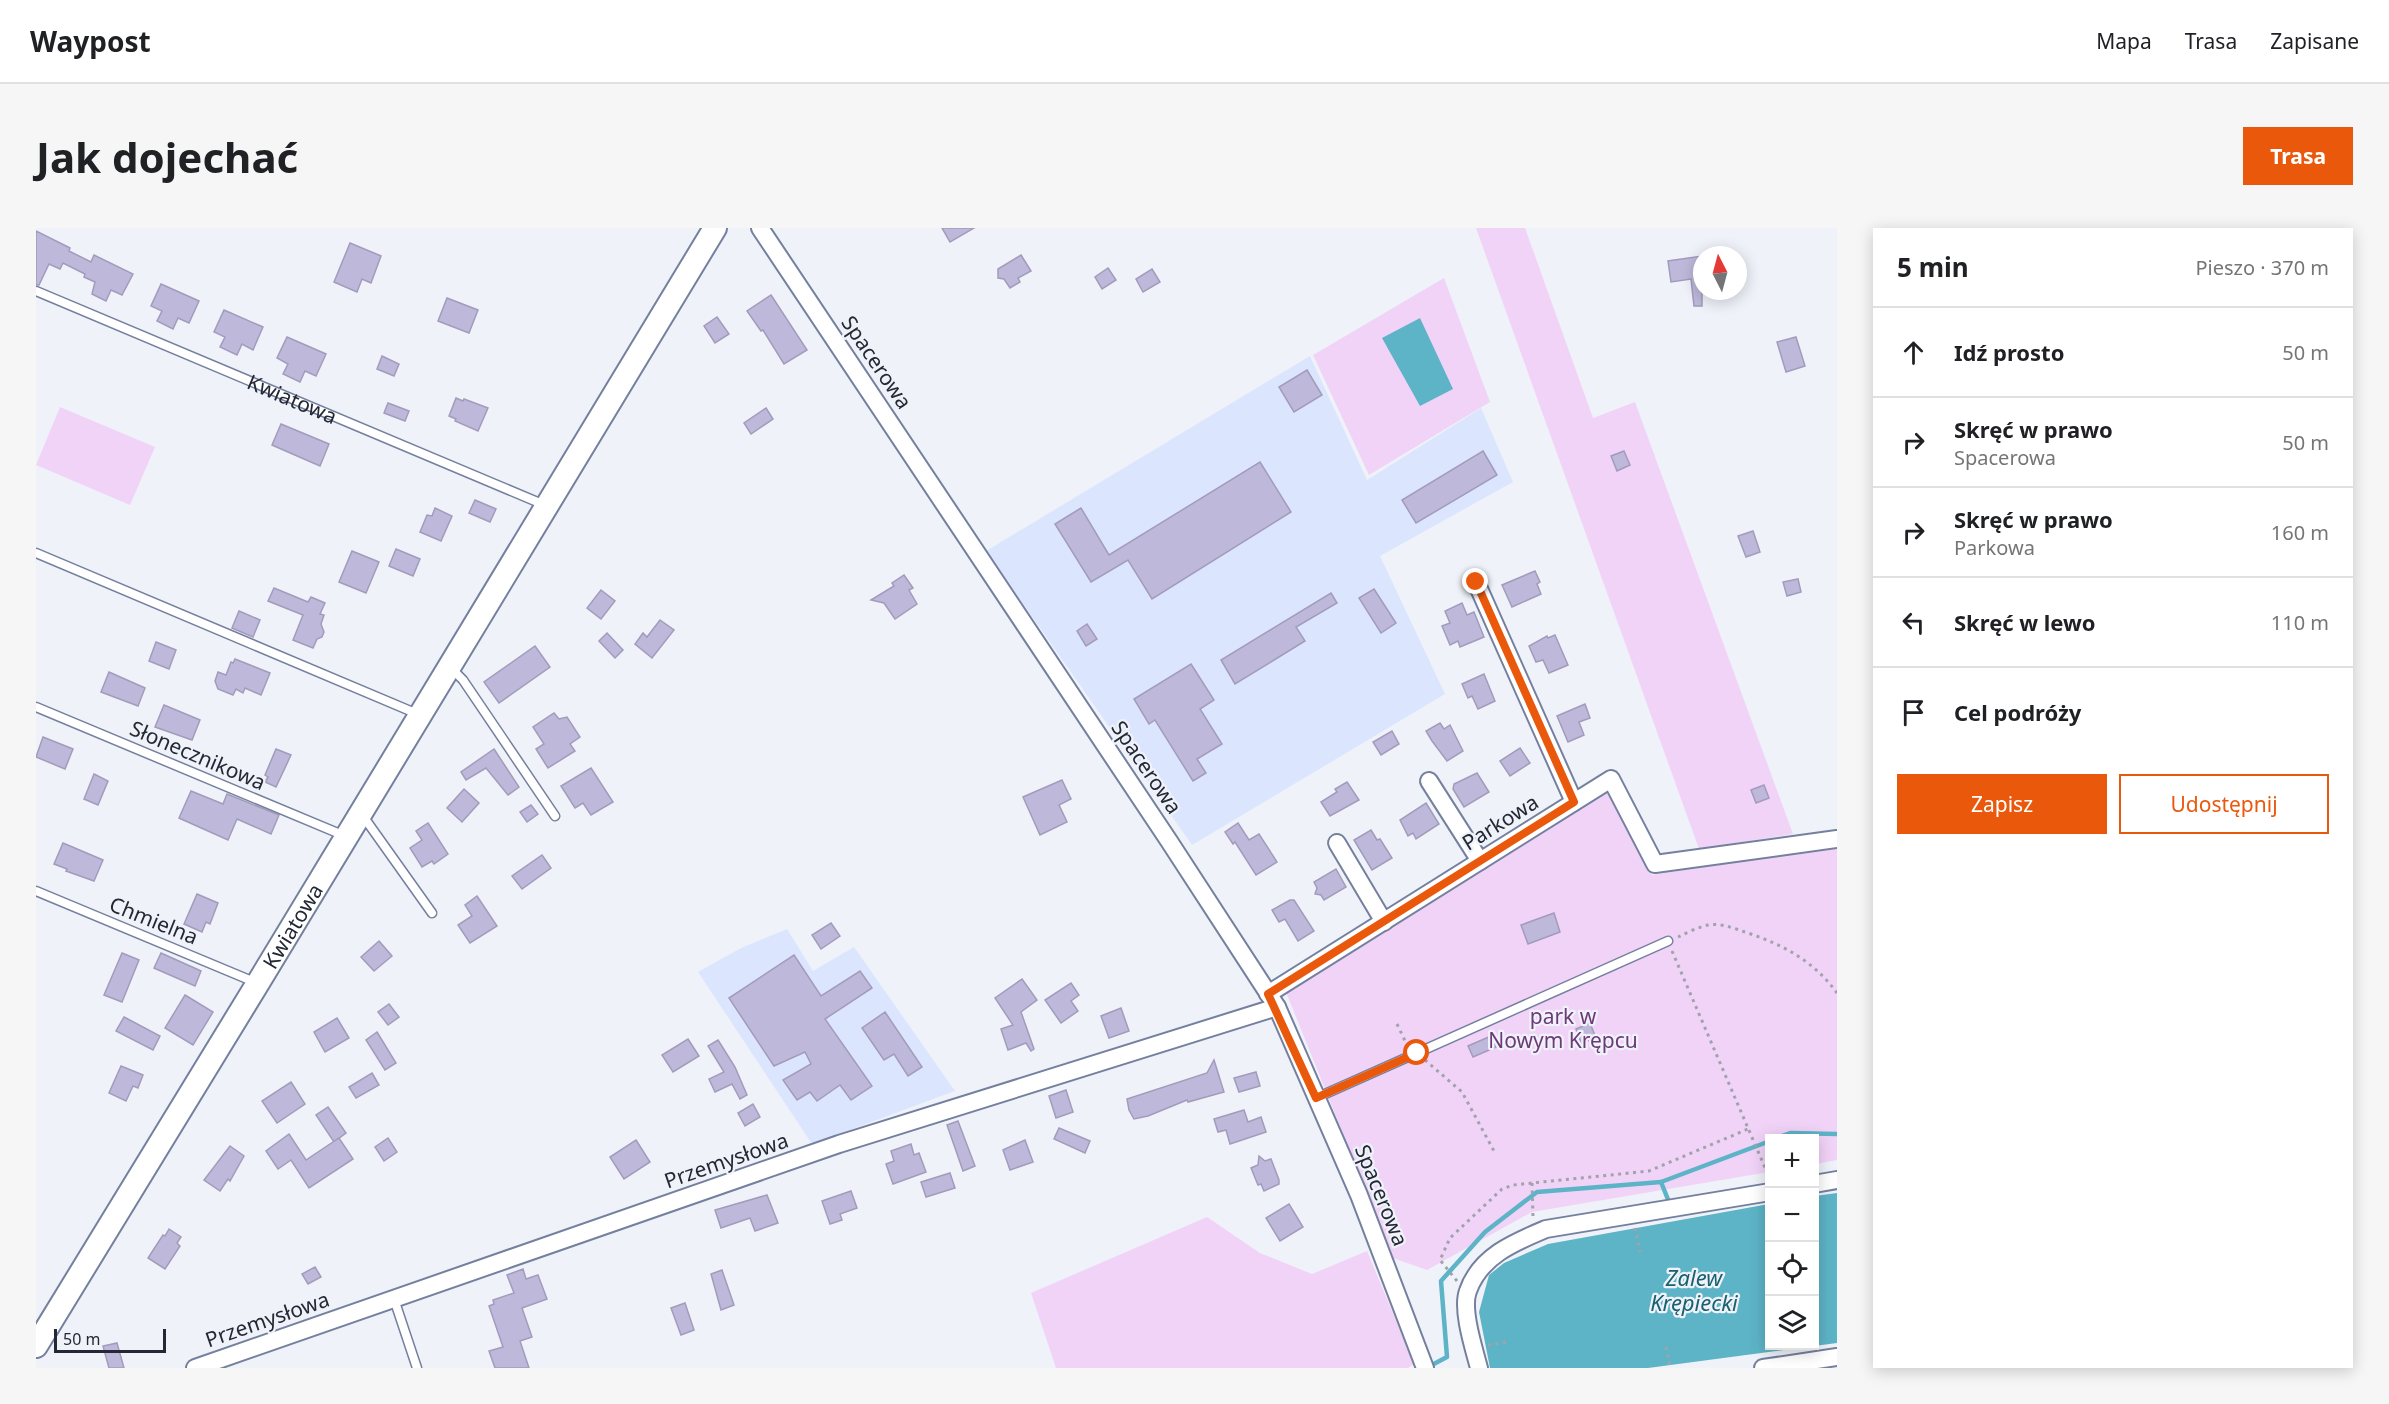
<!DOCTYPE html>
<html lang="pl">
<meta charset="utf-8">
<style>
:root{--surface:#fff;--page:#f6f6f6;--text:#202124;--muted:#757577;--line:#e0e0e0;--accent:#ea580c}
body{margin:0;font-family:"Noto Sans",sans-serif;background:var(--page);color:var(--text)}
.controls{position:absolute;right:18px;bottom:18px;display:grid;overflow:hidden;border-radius:0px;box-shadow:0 3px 15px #0003}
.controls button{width:54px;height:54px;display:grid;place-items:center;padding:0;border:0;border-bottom:2px solid var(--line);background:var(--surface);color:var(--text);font:30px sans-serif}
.compass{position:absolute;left:1657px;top:18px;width:54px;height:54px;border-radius:50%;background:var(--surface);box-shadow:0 3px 15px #0003;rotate:354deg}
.scale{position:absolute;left:18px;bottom:15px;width:112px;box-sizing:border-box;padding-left:6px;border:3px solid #232834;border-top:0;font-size:16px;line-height:21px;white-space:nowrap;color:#232834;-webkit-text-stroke:4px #eff2f9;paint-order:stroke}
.stop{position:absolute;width:18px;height:18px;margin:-14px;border:4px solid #ea580c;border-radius:50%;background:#fff}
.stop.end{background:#ea580c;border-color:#fff;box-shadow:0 2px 6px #0008}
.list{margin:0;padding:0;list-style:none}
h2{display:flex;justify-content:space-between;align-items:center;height:78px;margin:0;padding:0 24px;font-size:26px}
h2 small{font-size:20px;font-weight:400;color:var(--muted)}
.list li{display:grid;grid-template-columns:39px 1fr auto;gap:18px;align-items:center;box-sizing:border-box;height:90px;padding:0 24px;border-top:2px solid var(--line)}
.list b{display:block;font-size:22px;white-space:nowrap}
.list p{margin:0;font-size:20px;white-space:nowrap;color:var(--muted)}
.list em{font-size:20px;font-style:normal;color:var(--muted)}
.actions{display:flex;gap:12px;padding:18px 24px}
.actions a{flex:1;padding:14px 0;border:2px solid var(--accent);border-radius:0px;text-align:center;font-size:21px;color:var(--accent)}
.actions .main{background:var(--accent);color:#fff}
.icon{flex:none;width:33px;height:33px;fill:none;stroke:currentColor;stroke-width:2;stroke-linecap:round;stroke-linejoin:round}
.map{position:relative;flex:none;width:1801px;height:1140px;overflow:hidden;border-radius:0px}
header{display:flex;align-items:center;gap:36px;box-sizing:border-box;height:84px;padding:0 30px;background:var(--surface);border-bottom:2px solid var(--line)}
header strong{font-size:28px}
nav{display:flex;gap:33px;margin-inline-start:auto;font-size:21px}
.intro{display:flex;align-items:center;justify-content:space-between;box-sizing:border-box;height:144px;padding:0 36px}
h1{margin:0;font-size:42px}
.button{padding:15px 27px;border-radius:0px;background:var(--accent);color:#fff;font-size:21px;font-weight:700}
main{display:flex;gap:36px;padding:0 36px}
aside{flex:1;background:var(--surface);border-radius:0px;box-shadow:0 3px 15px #0003}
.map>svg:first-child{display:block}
.built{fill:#dbe6fe}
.green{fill:#f2d3f8}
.water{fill:#5db4c7}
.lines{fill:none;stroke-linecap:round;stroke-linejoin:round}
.stream{stroke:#5db4c7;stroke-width:4.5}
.building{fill:#beb8da;stroke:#a29bbc;stroke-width:1.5}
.lane-casing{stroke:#74809e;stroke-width:11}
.street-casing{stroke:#74809e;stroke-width:20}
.secondary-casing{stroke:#74809e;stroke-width:26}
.path{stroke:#9fa3ac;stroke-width:3;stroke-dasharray:3 4.5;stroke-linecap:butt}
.lane{stroke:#fff;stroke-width:8}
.street{stroke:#fff;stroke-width:16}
.secondary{stroke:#fff;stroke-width:22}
.route{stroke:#ea580c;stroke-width:8}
.labels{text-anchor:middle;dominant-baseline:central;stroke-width:4.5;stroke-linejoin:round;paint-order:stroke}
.street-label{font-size:21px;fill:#232834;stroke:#eff2f9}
.park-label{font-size:21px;fill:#6e3979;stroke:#eff2f9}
.water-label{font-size:22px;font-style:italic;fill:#19616e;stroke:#eff2f9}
</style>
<header>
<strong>Waypost</strong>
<nav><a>Mapa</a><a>Trasa</a><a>Zapisane</a></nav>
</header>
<div class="intro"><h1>Jak dojechać</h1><a class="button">Trasa</a></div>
<main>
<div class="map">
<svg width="1801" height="1140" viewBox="0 0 1801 1140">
<rect width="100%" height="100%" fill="#eff2f9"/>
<!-- built -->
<g class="built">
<polygon points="1274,128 1331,252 1445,180 1477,254 1344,328 1409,466 1156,617 950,323"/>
<polygon points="751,701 777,743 818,719 919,863 776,916 662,744 705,720"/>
</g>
<!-- green -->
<g class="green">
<polygon points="1440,0 1489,0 1557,190 1599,174 1757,606 1663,621"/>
<polygon points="1408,50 1454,174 1333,247 1277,127"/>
<polygon points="24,179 119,219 94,277 0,237"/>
<polygon points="1575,562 1616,647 1801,618 1801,932 1779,936 1778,910 1734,910 1733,944 1496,984 1391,1042 1357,1030 1250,764"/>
<polygon points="1171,989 1224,1025 1276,1046 1331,1023 1378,1136 1372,1140 1020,1140 995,1065"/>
</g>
<!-- water -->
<g class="water">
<polygon points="1384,90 1417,161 1384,178 1346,110"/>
<polygon points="1801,965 1801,1115 1612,1140 1454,1140 1443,1084 1453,1047 1468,1035 1512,1016 1733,976 1734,1118 1778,1118 1779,968"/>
</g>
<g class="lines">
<!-- stream -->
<g class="stream">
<polyline points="1740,910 1755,905 1801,906"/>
<polyline points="1625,954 1633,974"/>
<polyline points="1392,1139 1411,1129 1405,1053 1449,1004 1501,964 1625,954 1734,913"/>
</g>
</g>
<!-- building -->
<g class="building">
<polygon points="906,0 938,0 914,14"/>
<polygon points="0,3 34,20 33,23 55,34 58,27 97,46 86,67 75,62 70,73 56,66 59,54 48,49 49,46 27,35 24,41 13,36 3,57 0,57"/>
<polygon points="314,15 345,28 335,55 326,51 321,64 298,54"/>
<polygon points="985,27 995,43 982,50 984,54 974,60 968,51 962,50 962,41"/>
<polygon points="1666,28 1666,78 1658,78 1655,51 1635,54 1632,33"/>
<polygon points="1072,40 1080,52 1066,61 1059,49"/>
<polygon points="1116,41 1124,54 1107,64 1100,51"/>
<polygon points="125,56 163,73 153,95 142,90 137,101 121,93 126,83 115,78"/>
<polygon points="735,67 771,122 748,136 727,102 725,103 711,83"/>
<polygon points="411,70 442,82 433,105 402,93"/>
<polygon points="188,82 227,99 217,122 206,116 201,127 184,119 189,109 178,104"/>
<polygon points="681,89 693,106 679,115 668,98"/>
<polygon points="251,109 290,126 280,148 269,143 264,154 247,146 252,136 241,130"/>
<polygon points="1760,109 1769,138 1750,144 1741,114"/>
<polygon points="346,128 363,136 358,148 341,141"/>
<polygon points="1271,142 1286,167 1258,184 1243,159"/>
<polygon points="420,170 427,173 428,171 452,180 442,203 419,193 420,191 413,188"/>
<polygon points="352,175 373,183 369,193 348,185"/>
<polygon points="730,180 737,191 715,206 708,195"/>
<polygon points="245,196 293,216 284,238 236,217"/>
<polygon points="1447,223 1461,247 1380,295 1366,272"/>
<polygon points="1588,223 1594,237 1581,243 1575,228"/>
<polygon points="1224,234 1255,284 1116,371 1092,332 1055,354 1019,296 1045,280 1073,327"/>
<polygon points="439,272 460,281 454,294 433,285"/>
<polygon points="399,280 416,288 405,313 384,304 391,287 396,288"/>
<polygon points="1717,303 1724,324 1710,329 1702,308"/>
<polygon points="360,321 384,331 377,348 353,338"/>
<polygon points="316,323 343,334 330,365 303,354"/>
<polygon points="1499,343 1504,354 1501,356 1505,366 1476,379 1466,357"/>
<polygon points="868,347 877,360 873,362 881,376 859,391 848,375 835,372 858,358 856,355"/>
<polygon points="1762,351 1765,364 1751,368 1747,354"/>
<polygon points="238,360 272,374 275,369 289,375 284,386 288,387 285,396 288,404 286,409 281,411 277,420 257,412 267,387 232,373"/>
<polygon points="1338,361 1360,395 1345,405 1323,370"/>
<polygon points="565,362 579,373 565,391 551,380"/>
<polygon points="1295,365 1301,375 1260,399 1269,413 1199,456 1185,432"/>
<polygon points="1426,375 1431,387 1438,384 1448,409 1424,419 1422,413 1414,417 1406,398 1414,395 1409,383"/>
<polygon points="203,383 224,392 217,409 196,400"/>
<polygon points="624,392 638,402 616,430 599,416 607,405 611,409"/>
<polygon points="1051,396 1061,411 1050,418 1041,403"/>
<polygon points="571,405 587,422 579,430 563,413"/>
<polygon points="1519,407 1532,437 1513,445 1507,432 1500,434 1493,418 1511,408 1512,410"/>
<polygon points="120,414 140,422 133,441 113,433"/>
<polygon points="499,418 514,439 463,475 448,454"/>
<polygon points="199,431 234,445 225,467 209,460 207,465 200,461 197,467 182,461 179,453 182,444 190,447 195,434 197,435"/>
<polygon points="1155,436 1178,472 1164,481 1186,516 1161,531 1170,545 1157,553 1119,492 1113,496 1098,471"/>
<polygon points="73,444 109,460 102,478 65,464"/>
<polygon points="1448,446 1459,473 1442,481 1436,468 1432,470 1426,456"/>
<polygon points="1549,476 1554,490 1543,494 1548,507 1532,514 1521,488"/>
<polygon points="128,477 164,492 156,512 119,499"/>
<polygon points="518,485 523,491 531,489 544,509 534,516 539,523 512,540 500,521 508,516 497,499"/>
<polygon points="1404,495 1408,501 1414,497 1427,523 1411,533 1396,513 1390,503"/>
<polygon points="1356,503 1363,516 1345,527 1337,514"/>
<polygon points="7,509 37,521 29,541 0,529"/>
<polygon points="1484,520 1494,535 1474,548 1464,533"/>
<polygon points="240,521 255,527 240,559 229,554 232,549 229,547"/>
<polygon points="458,521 483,559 472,567 450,540 430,552 425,544"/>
<polygon points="555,540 577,574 555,587 547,575 539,580 525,558"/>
<polygon points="1441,545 1453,564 1428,579 1417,561 1418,556"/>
<polygon points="58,546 72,553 62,577 48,571"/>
<polygon points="1026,552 1035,571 1023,577 1031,594 1004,607 987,569"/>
<polygon points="1311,554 1323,572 1294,588 1285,574 1301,564 1299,561"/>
<polygon points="1728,557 1733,570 1720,575 1715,562"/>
<polygon points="428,561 443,575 426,594 411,580"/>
<polygon points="155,563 187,576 191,566 243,587 235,606 201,591 192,612 143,590"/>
<polygon points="1390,575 1403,596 1380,611 1377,605 1372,608 1364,592"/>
<polygon points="495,577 502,586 491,594 484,584"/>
<polygon points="392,595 412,626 398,636 396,633 386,639 374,620 386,612 380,603"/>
<polygon points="1202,595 1213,612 1223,606 1241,634 1220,647 1199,614 1197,616 1189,604"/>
<polygon points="1335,602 1341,612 1344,611 1356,630 1336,642 1318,612"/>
<polygon points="27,615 67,632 58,653 30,643 31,641 18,636"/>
<polygon points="506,627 515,640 486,661 476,648"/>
<polygon points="1300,641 1310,659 1288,672 1285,667 1279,666 1281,660 1278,654"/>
<polygon points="161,666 182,675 174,696 170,694 166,704 148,696"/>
<polygon points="441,668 461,698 434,715 422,697 436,688 429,677"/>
<polygon points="1254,672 1258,672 1278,703 1262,713 1249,691 1243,694 1236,682"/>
<polygon points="1518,685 1524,704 1492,716 1485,697"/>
<polygon points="795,695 804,708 785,721 776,707"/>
<polygon points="343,713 356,728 338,743 325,729"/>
<polygon points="86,725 103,732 86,774 68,767"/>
<polygon points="125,725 165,743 159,758 118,740"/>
<polygon points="758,727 785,768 824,743 836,760 789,791 836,858 815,872 804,857 781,873 774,864 761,872 747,852 775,836 769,824 738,838 693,770"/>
<polygon points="986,751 1001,772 985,784 998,821 995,823 990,815 972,822 965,801 977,797 959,770"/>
<polygon points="1035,755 1043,767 1035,773 1042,783 1025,795 1009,772"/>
<polygon points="149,767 177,784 157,817 129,800"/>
<polygon points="353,776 363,789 352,797 342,784"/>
<polygon points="1085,780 1093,803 1073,810 1065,788"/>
<polygon points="849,784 886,839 872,848 858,826 848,832 826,800"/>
<polygon points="88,789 124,808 117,822 80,803"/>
<polygon points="301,790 313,810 289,824 278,804"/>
<polygon points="1554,795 1560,810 1545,815 1540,801"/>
<polygon points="341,804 360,835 349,842 330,812"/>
<polygon points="1455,808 1460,819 1437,829 1432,818"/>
<polygon points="652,811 663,828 637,844 626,827"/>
<polygon points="682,812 699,839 711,867 704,871 696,856 679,864 673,851 688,844 672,818"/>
<polygon points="1178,832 1188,864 1152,874 1151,872 1112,888 1098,891 1093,882 1091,871 1171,845"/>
<polygon points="85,838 107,847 102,860 97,858 90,873 73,865"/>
<polygon points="1220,844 1224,858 1203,864 1198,850"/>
<polygon points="336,845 343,857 320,870 313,859"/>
<polygon points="255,854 269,876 241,895 226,873"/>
<polygon points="1030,862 1037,884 1020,890 1013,868"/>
<polygon points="717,876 724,889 709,898 702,885"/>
<polygon points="292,879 310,905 298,914 280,887"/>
<polygon points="1208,882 1212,894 1225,889 1230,904 1194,916 1190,902 1182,904 1178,891"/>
<polygon points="922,893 939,938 927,943 911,897"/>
<polygon points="1023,900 1054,913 1049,925 1018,911"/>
<polygon points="253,906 270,932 303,910 317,931 273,960 255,932 242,941 230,923"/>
<polygon points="352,910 361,924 348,933 339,919"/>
<polygon points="600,912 614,934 588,951 574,929"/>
<polygon points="989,912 997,934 974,942 967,922"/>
<polygon points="875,916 878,927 883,925 890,944 857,956 850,936 858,933 855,923"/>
<polygon points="194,918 208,928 194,953 192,951 184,963 168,952"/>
<polygon points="1223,928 1229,933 1235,931 1243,952 1243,956 1228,963 1225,956 1222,957 1215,940 1222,937"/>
<polygon points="914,945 919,960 890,969 885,954"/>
<polygon points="815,963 821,980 804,986 806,992 794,996 786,973"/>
<polygon points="731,967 742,995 719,1003 714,990 685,1000 679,982"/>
<polygon points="1253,976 1267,999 1244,1013 1230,990"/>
<polygon points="133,1001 145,1009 141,1015 144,1018 129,1041 112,1030 127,1007 129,1008"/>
<polygon points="279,1039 285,1049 272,1056 266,1046"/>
<polygon points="487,1041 490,1051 502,1047 511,1071 486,1080 496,1109 484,1113 493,1140 459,1140 453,1123 467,1119 453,1078 458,1076 457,1072 478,1065 471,1047"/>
<polygon points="686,1042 698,1077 685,1082 675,1046"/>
<polygon points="649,1075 658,1102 645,1107 635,1080"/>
<polygon points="81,1115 88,1140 73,1140 67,1118"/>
</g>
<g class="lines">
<!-- lane casing -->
<g class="lane-casing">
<g id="lane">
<path id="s1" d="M0 63 511 278"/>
<polyline points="0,325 384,487"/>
<polyline points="414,439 427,452 519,588"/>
<polyline points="0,479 309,608"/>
<polyline points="327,588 396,685"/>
<polyline points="0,663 221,755"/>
<polyline points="1280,870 1632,713"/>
<polyline points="358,1071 381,1140"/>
</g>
</g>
<!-- street casing -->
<g class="street-casing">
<g id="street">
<polyline points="724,0 1133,613 1241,779 1323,967 1389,1140"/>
<polyline points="1440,354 1538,574"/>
<polyline points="1393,553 1444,633"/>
<polyline points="1301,615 1348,694"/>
<polyline points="1232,766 1575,551 1619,636 1801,611"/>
<polyline points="1778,956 1801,952"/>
<polyline points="159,1140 803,916 1241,779"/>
<path d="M1443 1140C1438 1121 1425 1081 1432 1063 1444 1028 1479 1014 1510 1001L1734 964"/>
<polyline points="1727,1140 1801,1129"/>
</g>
</g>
<!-- secondary casing -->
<g class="secondary-casing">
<g id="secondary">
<path id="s2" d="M0 1118 222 755 679 0"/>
</g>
</g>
<!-- path -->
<g class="path">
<path d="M1642 709C1651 705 1662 699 1672 697 1685 695 1697 700 1709 704 1746 716 1778 733 1801 765"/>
<polyline points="1636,723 1733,949"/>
<polyline points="1361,796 1371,817"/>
<polyline points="1389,832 1426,864 1458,923"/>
<polyline points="1496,955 1497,989"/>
<polyline points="1599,1000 1604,1024"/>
<polyline points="1421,1053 1404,1032 1414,1010 1466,961 1477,957 1613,943 1712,901"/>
<polyline points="1452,1117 1471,1114"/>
<polyline points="1630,1119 1634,1140"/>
</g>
<!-- lane -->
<use href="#lane" class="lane"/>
<!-- street -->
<use href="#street" class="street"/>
<!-- secondary -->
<use href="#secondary" class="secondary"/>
</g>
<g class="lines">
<!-- route -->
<polyline class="route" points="1381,825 1280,870 1232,766 1538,574 1440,354"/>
</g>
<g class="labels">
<!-- street labels -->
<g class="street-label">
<text transform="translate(841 134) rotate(56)">Spacerowa</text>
<text stroke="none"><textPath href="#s1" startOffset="278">Kwiatowa</textPath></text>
<text transform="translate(162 527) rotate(23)">Słonecznikowa</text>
<text transform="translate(1111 539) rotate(56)">Spacerowa</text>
<text transform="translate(1464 594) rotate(-32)">Parkowa</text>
<text transform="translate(118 692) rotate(22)">Chmielna</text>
<text stroke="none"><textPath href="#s2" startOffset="492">Kwiatowa</textPath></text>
<text transform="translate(690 932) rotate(-19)">Przemysłowa</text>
<text transform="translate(1346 967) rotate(68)">Spacerowa</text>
<text transform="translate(231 1091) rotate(-19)">Przemysłowa</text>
</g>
<!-- park labels -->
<g class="park-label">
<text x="1527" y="788">park w<tspan x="1527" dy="24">Nowym Krępcu</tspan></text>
</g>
<!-- water labels -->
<g class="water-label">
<text x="1658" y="1049">Zalew<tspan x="1658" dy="25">Krępiecki</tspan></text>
</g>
</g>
</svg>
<div class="controls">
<button>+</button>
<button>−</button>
<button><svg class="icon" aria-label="locate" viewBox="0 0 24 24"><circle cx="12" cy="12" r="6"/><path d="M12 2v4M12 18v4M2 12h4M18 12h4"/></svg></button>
<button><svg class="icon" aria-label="layers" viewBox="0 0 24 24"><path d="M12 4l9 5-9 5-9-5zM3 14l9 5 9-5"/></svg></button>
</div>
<svg class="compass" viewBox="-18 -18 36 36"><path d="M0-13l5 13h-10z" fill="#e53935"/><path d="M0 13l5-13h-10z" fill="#757577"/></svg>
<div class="scale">50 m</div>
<div class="stop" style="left:1381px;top:825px"></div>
<div class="stop end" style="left:1440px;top:354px"></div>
</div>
<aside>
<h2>5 min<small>Pieszo · 370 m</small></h2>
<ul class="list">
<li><svg class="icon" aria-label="ahead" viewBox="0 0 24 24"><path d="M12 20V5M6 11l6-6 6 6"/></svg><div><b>Idź prosto</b></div><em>50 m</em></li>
<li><svg class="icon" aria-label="right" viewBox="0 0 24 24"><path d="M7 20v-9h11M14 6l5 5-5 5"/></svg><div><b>Skręć w prawo</b><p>Spacerowa</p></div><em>50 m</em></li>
<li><svg class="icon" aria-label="right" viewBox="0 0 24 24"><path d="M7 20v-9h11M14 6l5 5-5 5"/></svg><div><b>Skręć w prawo</b><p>Parkowa</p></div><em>160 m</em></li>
<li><svg class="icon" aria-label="left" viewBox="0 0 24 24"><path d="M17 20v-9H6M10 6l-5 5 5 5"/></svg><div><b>Skręć w lewo</b></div><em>110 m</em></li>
<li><svg class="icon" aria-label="arrive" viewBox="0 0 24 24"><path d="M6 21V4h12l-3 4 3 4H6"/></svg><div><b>Cel podróży</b></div></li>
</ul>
<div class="actions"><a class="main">Zapisz</a><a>Udostępnij</a></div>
</aside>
</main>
